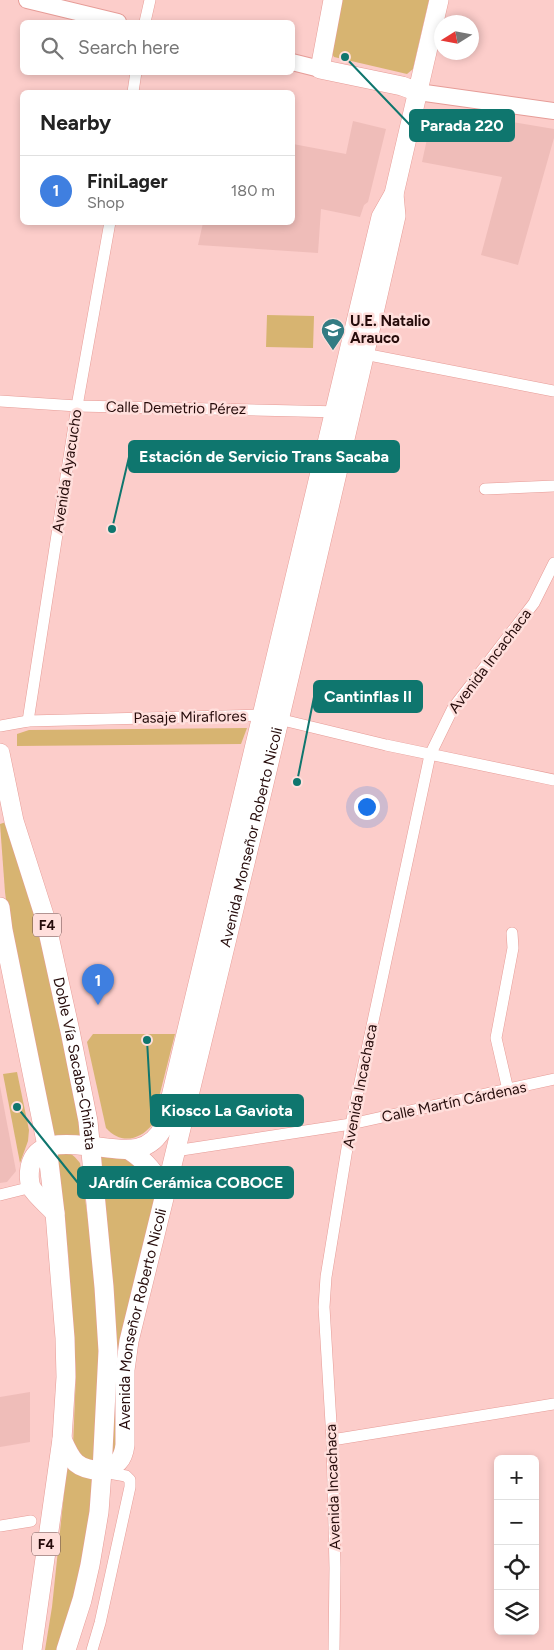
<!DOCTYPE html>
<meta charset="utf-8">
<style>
:root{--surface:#fff;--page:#f2f2f2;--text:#222;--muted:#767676;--line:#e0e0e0;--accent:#2563eb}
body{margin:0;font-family:Figtree,sans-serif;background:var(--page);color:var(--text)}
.controls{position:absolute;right:15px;bottom:15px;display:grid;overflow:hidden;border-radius:8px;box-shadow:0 2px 8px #0003}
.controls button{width:45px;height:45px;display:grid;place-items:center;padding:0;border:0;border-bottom:1px solid var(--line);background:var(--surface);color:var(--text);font:25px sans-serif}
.compass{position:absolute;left:434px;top:15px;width:45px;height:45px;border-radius:50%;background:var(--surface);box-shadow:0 2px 8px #0003;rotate:259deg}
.you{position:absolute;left:366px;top:806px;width:18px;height:18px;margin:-12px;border:4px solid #fff;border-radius:50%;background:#1a73e8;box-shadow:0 0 0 8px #1a73e833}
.badge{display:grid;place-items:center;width:32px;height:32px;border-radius:50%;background:var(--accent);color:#fff;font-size:16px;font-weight:700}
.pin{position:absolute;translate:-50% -41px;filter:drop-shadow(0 1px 2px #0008)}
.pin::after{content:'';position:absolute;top:26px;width:18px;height:15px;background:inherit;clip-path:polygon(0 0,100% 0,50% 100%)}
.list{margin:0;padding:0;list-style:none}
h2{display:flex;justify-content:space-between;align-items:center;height:65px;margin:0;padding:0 20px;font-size:21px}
h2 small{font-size:16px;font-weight:400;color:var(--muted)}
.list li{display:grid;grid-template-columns:32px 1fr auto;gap:15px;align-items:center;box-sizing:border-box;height:70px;padding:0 20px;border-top:1px solid var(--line)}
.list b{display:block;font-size:19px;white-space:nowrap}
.list p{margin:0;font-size:16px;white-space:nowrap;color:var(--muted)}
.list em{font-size:16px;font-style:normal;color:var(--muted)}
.icon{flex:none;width:28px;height:28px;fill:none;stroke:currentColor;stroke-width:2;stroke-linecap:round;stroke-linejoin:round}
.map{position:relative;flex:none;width:554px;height:1650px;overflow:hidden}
.search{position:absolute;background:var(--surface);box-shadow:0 2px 8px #0003;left:20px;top:20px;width:275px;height:55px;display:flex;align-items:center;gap:12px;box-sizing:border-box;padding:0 18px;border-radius:8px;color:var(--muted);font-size:19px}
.panel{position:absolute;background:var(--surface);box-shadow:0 2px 8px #0003;left:20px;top:90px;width:275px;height:135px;border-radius:8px}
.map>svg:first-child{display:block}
.built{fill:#efbdb9}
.green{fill:#d7b471}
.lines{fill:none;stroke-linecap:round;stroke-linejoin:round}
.minor-casing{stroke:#e69c97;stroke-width:12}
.secondary-casing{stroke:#e69c97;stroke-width:18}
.primary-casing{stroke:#e69c97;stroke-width:20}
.trunk-casing{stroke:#e69c97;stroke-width:20}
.minor{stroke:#fff;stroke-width:11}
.secondary{stroke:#fff;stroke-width:16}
.primary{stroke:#fff;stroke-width:19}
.trunk{stroke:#fff;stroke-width:19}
.labels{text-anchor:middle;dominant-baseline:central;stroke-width:5;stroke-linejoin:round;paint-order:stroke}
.shield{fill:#ffdfdc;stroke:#674b4a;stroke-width:1}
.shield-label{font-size:14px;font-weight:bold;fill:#260c0b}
.poi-label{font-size:15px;font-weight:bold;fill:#260c0b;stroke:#ffdfdc;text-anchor:start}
.street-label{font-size:15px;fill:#260c0b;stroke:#ffdfdc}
.leader{fill:none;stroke:#0f766e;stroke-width:2}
.callout-dot{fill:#0f766e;stroke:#ffdfdc;stroke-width:2}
.callout{fill:#0f766e;stroke:#0f766e;stroke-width:2}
.callout-label{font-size:16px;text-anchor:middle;font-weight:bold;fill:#fff}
</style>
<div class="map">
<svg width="554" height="1650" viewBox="0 0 554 1650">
<rect width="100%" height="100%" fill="#fccdca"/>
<!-- built -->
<g class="built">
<polygon points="443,110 554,129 554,138 518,265 481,255 502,177 422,162 432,116"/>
<polygon points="353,121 386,129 368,202 364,205 360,217 321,209 318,253 198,245 203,223 292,222 293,144 346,154"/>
<polygon points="0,1086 16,1171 7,1182 0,1183"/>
<polygon points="30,1392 30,1442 0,1447 0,1397"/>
</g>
<!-- green -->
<g class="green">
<polygon points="338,0 429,0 413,69 407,74 334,57 331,52"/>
<polygon points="267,315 314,316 313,348 266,347"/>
<polygon points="247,728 241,744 17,746 17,734 29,730"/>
<polygon points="6,822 39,923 83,1137 54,1137 11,938 5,892 0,824"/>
<path d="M93 1034H175L152 1125C139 1141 120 1144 106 1128L87 1042Z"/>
<polygon points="17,1072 29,1130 28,1141 20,1163 3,1074"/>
<path d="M55 1151C67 1150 72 1153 80 1163L92 1248 99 1329 96 1464 84 1463 73 1446 76 1372 68 1252Z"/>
<path d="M101 1155 118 1156 139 1164 157 1194 116 1363C115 1391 117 1416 121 1443L109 1461 113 1292Z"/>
<polygon points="67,1465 94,1479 86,1537 77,1582 59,1650 45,1650 52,1607"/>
</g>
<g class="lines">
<!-- minor casing -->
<g class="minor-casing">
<g id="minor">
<polyline points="145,22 150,0"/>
<polyline points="133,92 136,72"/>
<polyline points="359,353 554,391"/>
<polyline points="0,401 77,406 341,412"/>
<polyline points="485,489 554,486"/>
<polyline points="28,721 77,406 110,222"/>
<polyline points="0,726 28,721 262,715 386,745 554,780"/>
<polyline points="508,1090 496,1038 513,948 512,933"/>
<polyline points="175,1151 351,1124 554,1079"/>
<polyline points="0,1195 32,1187"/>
<polyline points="332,1440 554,1404"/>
<polyline points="0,1526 31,1521"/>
<polyline points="92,1650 100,1623 130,1487 130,1480 126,1476 103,1472"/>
<polyline points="334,1650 335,1568 332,1440 324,1307 326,1277 351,1124 430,755 453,708 534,603 554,563"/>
</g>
</g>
<!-- secondary casing -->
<g class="secondary-casing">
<g id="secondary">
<polyline points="27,0 118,22"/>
<polyline points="292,62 320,69"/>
<polyline points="418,92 554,111"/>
</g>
</g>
<!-- primary casing -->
<g class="primary-casing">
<g id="primary">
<polyline points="333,0 320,69 402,86 418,92"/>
<path d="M90 1146C120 1149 148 1158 164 1126L381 217 394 194 439 0"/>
<path d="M129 1150C146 1161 156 1174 166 1192"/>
<path id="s1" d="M102 1471C117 1465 123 1461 125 1445V1370L129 1341C221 967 311 592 396 216L394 194"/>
</g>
</g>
<!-- trunk casing -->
<g class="trunk-casing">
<g id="trunk">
<path id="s2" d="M0 753 14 821 45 918 70 1031 88 1121 104 1287 108 1351 102 1471 99 1512 90 1565 82 1600 66 1650"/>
<polyline points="0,907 3,930 47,1146 55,1213 65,1338 66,1377 62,1439 32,1650"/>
<path d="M55 1213C48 1205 36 1196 31 1187 29 1181 29 1173 30 1167 36 1139 69 1144 90 1146"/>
<path d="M62 1439C72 1462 76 1469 102 1471"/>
</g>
</g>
<!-- minor -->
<use href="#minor" class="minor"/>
<!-- secondary -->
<use href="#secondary" class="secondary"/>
<!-- primary -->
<use href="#primary" class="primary"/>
<!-- trunk -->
<use href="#trunk" class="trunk"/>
</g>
<!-- icons -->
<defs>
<g id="school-pin" transform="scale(1.25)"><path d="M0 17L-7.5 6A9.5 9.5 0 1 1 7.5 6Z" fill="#347c83" stroke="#ffdfdc"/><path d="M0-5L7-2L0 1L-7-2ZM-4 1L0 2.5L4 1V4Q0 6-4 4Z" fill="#fff"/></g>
</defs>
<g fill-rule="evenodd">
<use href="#school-pin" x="333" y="330"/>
</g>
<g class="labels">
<!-- shield labels -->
<g class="shield">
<rect x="33" y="913.5" width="28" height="23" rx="4"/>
<rect x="32" y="1532.5" width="28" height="23" rx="4"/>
</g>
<g class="shield-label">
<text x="47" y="925">F4</text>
<text x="46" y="1544">F4</text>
</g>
<!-- poi labels -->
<g class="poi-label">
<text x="350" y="321">U.E. Natalio<tspan x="350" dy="17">Arauco</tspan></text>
</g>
<!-- street labels -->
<g class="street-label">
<text transform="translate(176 408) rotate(1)">Calle Demetrio Pérez</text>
<text transform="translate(67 471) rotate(-81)">Avenida Ayacucho</text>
<text transform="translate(490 661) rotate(-53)">Avenida Incachaca</text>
<text transform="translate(190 717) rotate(-1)">Pasaje Miraflores</text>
<text stroke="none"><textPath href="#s1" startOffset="660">Avenida Monseñor Roberto Nicoli</textPath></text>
<text stroke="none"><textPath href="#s2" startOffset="320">Doble Vía Sacaba-Chiñata</textPath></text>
<text transform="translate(360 1086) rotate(-79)">Avenida Incachaca</text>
<text transform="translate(454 1102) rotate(-12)">Calle Martín Cárdenas</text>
<text stroke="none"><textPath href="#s1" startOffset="165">Avenida Monseñor Roberto Nicoli</textPath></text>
<text transform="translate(333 1487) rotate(-92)">Avenida Incachaca</text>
</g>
</g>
<!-- callouts -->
<path class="leader" d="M345 57L410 125M112 529L129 457M297 782L314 697M147 1040L151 1110M17 1107L78 1183"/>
<g class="callout-dot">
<circle cx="345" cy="57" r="5"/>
<circle cx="112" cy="529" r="5"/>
<circle cx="297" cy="782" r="5"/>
<circle cx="147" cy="1040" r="5"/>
<circle cx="17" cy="1107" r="5"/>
</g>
<g class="callout">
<rect x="410" y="110" width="104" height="31" rx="5"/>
<rect x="129" y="441" width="270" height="31" rx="5"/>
<rect x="314" y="681" width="108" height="31" rx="5"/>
<rect x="151" y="1095" width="152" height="31" rx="5"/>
<rect x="78" y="1167" width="215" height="31" rx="5"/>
</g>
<g class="callout-label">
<text x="462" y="131">Parada 220</text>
<text x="264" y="462">Estación de Servicio Trans Sacaba</text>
<text x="368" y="702">Cantinflas II</text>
<text x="227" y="1116">Kiosco La Gaviota</text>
<text x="186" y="1188">JArdín Cerámica COBOCE</text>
</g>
</svg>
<div class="controls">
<button>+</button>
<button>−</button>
<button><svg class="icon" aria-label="locate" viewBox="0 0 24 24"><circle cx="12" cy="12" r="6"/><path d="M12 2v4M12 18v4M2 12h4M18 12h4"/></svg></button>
<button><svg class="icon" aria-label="layers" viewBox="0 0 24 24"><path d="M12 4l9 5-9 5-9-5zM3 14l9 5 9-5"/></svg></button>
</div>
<svg class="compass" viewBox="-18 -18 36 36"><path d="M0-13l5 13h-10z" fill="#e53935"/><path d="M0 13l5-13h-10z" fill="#767676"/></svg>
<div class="you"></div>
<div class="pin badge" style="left:98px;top:1005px;background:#3f7fe0">1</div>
<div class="search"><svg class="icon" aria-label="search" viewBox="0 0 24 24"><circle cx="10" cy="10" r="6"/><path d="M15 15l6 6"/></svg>Search here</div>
<section class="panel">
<h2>Nearby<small></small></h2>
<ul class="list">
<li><span class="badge" style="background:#3f7fe0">1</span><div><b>FiniLager</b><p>Shop</p></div><em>180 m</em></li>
</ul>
</section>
</div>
